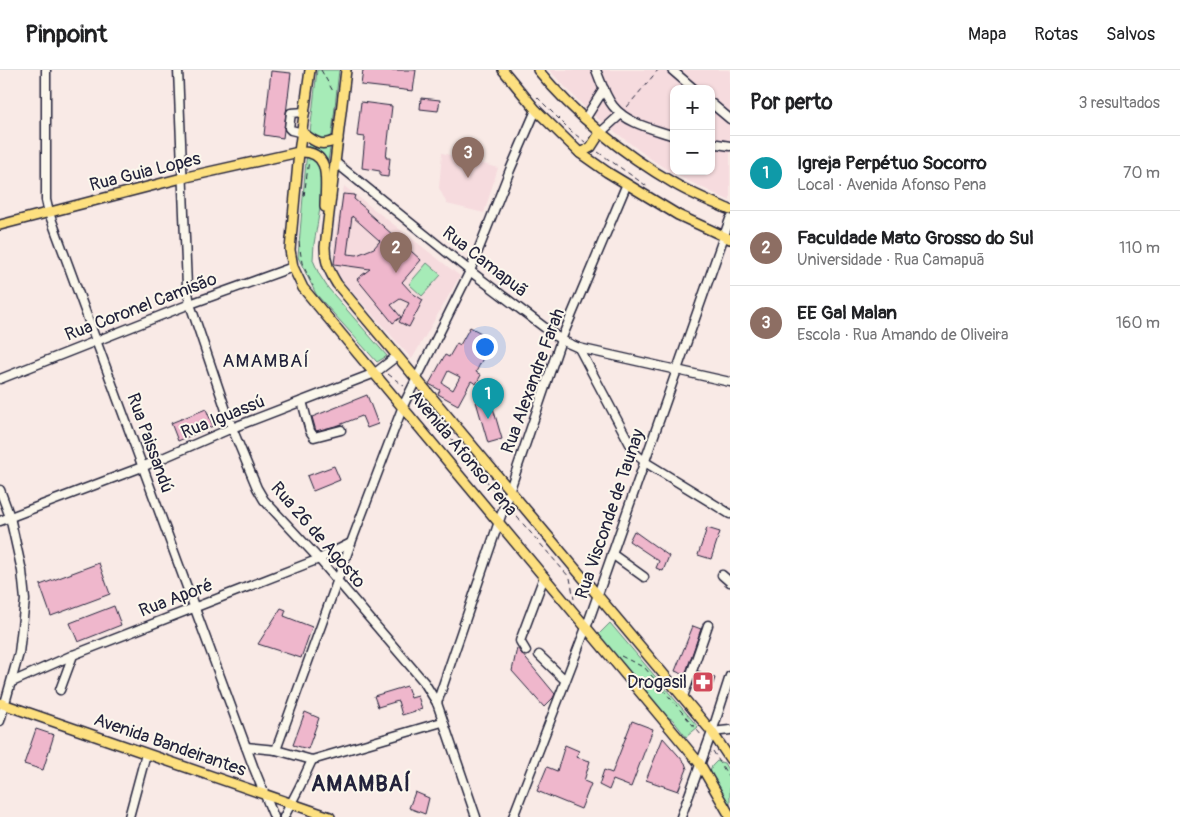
<!DOCTYPE html>
<html lang="pt">
<meta charset="utf-8">
<style>
:root{--surface:#fff;--page:#f2f2f2;--text:#202124;--muted:#757577;--line:#e0e0e0;--accent:#d93025}
body{margin:0;font-family:Pangolin,sans-serif;background:var(--page);color:var(--text)}
.controls{position:absolute;right:15px;top:15px;display:grid;overflow:hidden;border-radius:10px;box-shadow:0 1px 4px #0004}
.controls button{width:45px;height:45px;display:grid;place-items:center;padding:0;border:0;border-bottom:1px solid var(--line);background:var(--surface);color:var(--text);font:25px sans-serif}
.you{position:absolute;left:484px;top:276px;width:18px;height:18px;margin:-12px;border:4px solid #fff;border-radius:50%;background:#1a73e8;box-shadow:0 0 0 8px #1a73e833}
.badge{display:grid;place-items:center;width:32px;height:32px;border-radius:50%;background:var(--accent);color:#fff;font-size:16px;font-weight:700}
.pin{position:absolute;translate:-50% -41px;filter:drop-shadow(0 1px 2px #0008)}
.pin::after{content:'';position:absolute;top:26px;width:18px;height:15px;background:inherit;clip-path:polygon(0 0,100% 0,50% 100%)}
.list{margin:0;padding:0;list-style:none}
h2{display:flex;justify-content:space-between;align-items:center;height:65px;margin:0;padding:0 20px;font-size:21px}
h2 small{font-size:16px;font-weight:400;color:var(--muted)}
.list li{display:grid;grid-template-columns:32px 1fr auto;gap:15px;align-items:center;box-sizing:border-box;height:75px;padding:0 20px;border-top:1px solid var(--line)}
.list b{display:block;font-size:19px;white-space:nowrap}
.list p{margin:0;font-size:16px;white-space:nowrap;color:var(--muted)}
.list em{font-size:16px;font-style:normal;color:var(--muted)}
.map{position:relative;flex:none;width:730px;height:747px;overflow:hidden}
header{display:flex;align-items:center;gap:30px;box-sizing:border-box;height:70px;padding:0 25px;background:var(--surface);border-bottom:1px solid var(--line)}
header strong{font-size:24px}
nav{display:flex;gap:28px;margin-inline-start:auto;font-size:18px}
main{display:flex}
aside{flex:1;background:var(--surface)}
.map>svg:first-child{display:block}
.built{fill:#f6dbde;fill-rule:evenodd}
.green{fill:#a6ebb7;stroke:#648679}
.building{fill:#efb7cc;stroke:#22223b;fill-rule:evenodd}
.lines{fill:none;stroke-linecap:round;stroke-linejoin:round}
.minor-casing{stroke:#22223b;stroke-width:11}
.major-casing{stroke:#22223b;stroke-width:12}
.path{stroke:#22223b;stroke-width:1;stroke-dasharray:5 4;stroke-linecap:butt}
.minor{stroke:#fbf7ec;stroke-width:8}
.major{stroke:#fde080;stroke-width:9}
.labels{text-anchor:middle;dominant-baseline:central;stroke-width:4;stroke-linejoin:round;paint-order:stroke}
.street-label{font-size:18px;fill:#22223b;stroke:#fbf7ec}
.poi-label{font-size:18px;fill:#22223b;stroke:#fbf7ec;text-anchor:end}
.neighbourhood-label{font-size:19px;letter-spacing:1px;fill:#22223b;stroke:#fbf7ec}
.district-label{font-size:22px;font-weight:bold;letter-spacing:1px;fill:#22223b;stroke:#fbf7ec}
</style>
<header>
<strong>Pinpoint</strong>
<nav><a>Mapa</a><a>Rotas</a><a>Salvos</a></nav>
</header>
<main>
<div class="map">
<svg width="730" height="747" viewBox="0 0 730 747">
<rect width="100%" height="100%" fill="#f9eae6"/>
<filter id="ink" filterUnits="userSpaceOnUse"><feTurbulence type="fractalNoise" baseFrequency=".02" numOctaves="2"/><feDisplacementMap in="SourceGraphic" scale="10" xChannelSelector="R" yChannelSelector="G"/><feConvolveMatrix kernelMatrix="1 2 1 2 8 2 1 2 1" color-interpolation-filters="sRGB"/></filter>
<g filter="url(#ink)">
<!-- built -->
<g class="built">
<path d="M549 0H730V131L672 103 648 87 589 42ZM674 19H711V101H674Z"/>
<polygon points="442,83 498,98 484,143 447,134 439,118"/>
<polygon points="344,116 460,206 412,289 346,215 335,200 333,174"/>
</g>
<!-- green -->
<g class="green">
<polygon points="317,0 339,0 331,73 314,174 313,190 319,204 328,218 387,286 377,292 316,224 298,187 306,91 309,72"/>
<polygon points="427,193 441,205 422,226 409,214"/>
<polygon points="610,553 698,657 686,667 673,650 663,644 597,566"/>
<polygon points="717,691 724,693 730,703 730,737 710,702 712,696"/>
</g>
<!-- building -->
<g class="building">
<polygon points="363,0 416,0 413,21 361,15"/>
<polygon points="271,1 291,3 283,68 264,65"/>
<polygon points="421,28 440,30 438,41 420,39"/>
<polygon points="361,32 392,36 386,88 390,88 388,107 380,106 380,101 362,98 365,67 357,66"/>
<path d="M343 124 355 125 354 129 367 140 366 141 421 190 402 212 412 223 423 230 409 257 399 252 409 233 400 229 391 235 401 247 393 253 357 209 370 199 334 194ZM352 146 380 171 374 178 357 185 347 184Z"/>
<path d="M470 257 481 263 474 278 485 284 476 302 481 305 476 314 471 311 458 335 438 324 440 320 429 314 445 285 449 287 457 273 460 275ZM448 301 460 307 453 320 442 313Z"/>
<polygon points="489,324 502,369 488,373 475,328"/>
<polygon points="367,325 378,354 367,358 362,346 339,355 316,361 312,347"/>
<polygon points="206,339 213,356 178,371 171,353"/>
<polygon points="334,396 340,410 313,421 307,406"/>
<polygon points="707,458 720,462 711,489 698,485"/>
<polygon points="634,461 669,486 663,501 656,498 659,491 629,471"/>
<polygon points="99,493 110,524 51,546 40,515"/>
<polygon points="114,536 121,555 78,572 70,553"/>
<polygon points="281,538 286,540 284,546 312,557 301,588 258,574"/>
<polygon points="693,556 701,559 685,605 675,601"/>
<polygon points="517,578 555,624 553,628 544,637 512,601"/>
<polygon points="698,601 715,608 710,622 693,616"/>
<polygon points="407,616 411,628 418,626 422,639 402,645 398,631 378,637 374,626"/>
<polygon points="305,642 319,648 308,679 293,675"/>
<polygon points="632,651 653,659 631,717 613,710 609,720 599,715 604,700 612,703"/>
<polygon points="36,659 54,665 43,700 24,694"/>
<polygon points="663,668 685,693 687,699 678,721 646,710"/>
<polygon points="565,675 579,681 576,687 590,691 584,711 591,714 581,739 537,721 547,697 557,701"/>
<polygon points="415,722 429,728 425,744 409,738"/>
</g>
<g class="lines">
<!-- minor casing -->
<g class="minor-casing">
<g id="minor">
<polyline points="46,0 46,130 49,143 253,696 274,747"/>
<polyline points="178,0 187,216 190,234 232,358 257,418 264,430 319,489 424,612 437,633 476,747"/>
<path d="M596 0C601 12 605 26 613 36 627 54 654 59 674 66"/>
<polyline points="672,0 694,19"/>
<polyline points="711,33 730,49"/>
<polyline points="585,49 604,19"/>
<polyline points="303,63 291,60 289,58 291,43 305,42"/>
<polyline points="600,63 621,44"/>
<polyline points="711,73 730,76"/>
<polyline points="335,92 470,201 561,270 579,278 730,312"/>
<polyline points="579,278 630,374 636,384 645,392 730,444"/>
<polyline points="0,309 190,234 293,197"/>
<polyline points="302,331 310,361 314,367 341,360"/>
<polyline points="0,420 10,447 22,501 25,530 19,583 0,651"/>
<polyline points="0,451 142,397 232,358 375,303 397,286"/>
<polyline points="612,484 644,507"/>
<polyline points="722,505 730,512"/>
<polyline points="526,581 520,571 544,507"/>
<polyline points="539,585 565,610"/>
<polyline points="12,612 73,585 319,489 351,473"/>
<polyline points="60,620 73,585"/>
<polyline points="683,627 708,555"/>
<polyline points="437,633 561,270 626,116"/>
<polyline points="712,662 730,660"/>
<polyline points="246,677 276,680 312,690 442,652"/>
<polyline points="276,680 351,473 403,336 470,201 510,100 536,40"/>
<polyline points="129,747 146,684"/>
<polyline points="284,747 300,716 312,690"/>
<polyline points="513,747 589,550 730,149"/>
<polyline points="681,747 712,662 730,606"/>
</g>
</g>
<!-- major casing -->
<g class="major-casing">
<g id="major">
<polyline points="310,0 299,82 290,180 293,197 303,218 700,694 730,746"/>
<path d="M346 0 325 177C325 192 329 201 337 214L712 662 730 689"/>
<polyline points="503,0 536,40 580,83 607,102 678,145 730,169"/>
<path d="M538 0C576 46 623 84 675 114 692 124 712 132 730 140"/>
<path d="M303 63C317 74 322 77 338 69"/>
<polyline points="580,83 591,77 600,63"/>
<path d="M0 155 182 108 299 82C333 80 325 113 325 137"/>
<polyline points="0,633 330,747"/>
</g>
</g>
<!-- path -->
<g class="path">
<polyline points="321,0 334,23"/>
<polyline points="537,27 571,61 585,72"/>
<polyline points="627,37 658,0"/>
<polyline points="598,82 648,117"/>
<polyline points="304,126 309,90"/>
<polyline points="299,172 302,193 313,216"/>
<polyline points="388,304 404,316"/>
<polyline points="417,327 499,426"/>
<polyline points="511,440 570,508 574,529"/>
<polyline points="621,586 645,598 702,666"/>
<polyline points="713,681 730,709"/>
</g>
<!-- minor -->
<use href="#minor" class="minor"/>
<!-- major -->
<use href="#major" class="major"/>
</g>
</g>
<!-- icons -->
<defs>
<g id="pharmacy-square" transform="scale(1.125)"><rect x="-9" y="-9" width="18" height="18" rx="4" fill="#d1495b" stroke="#fbf7ec"/><path d="M-2-6h4v4h4v4h-4v4h-4v-4h-4v-4h4Z" fill="#fff"/></g>
</defs>
<g fill-rule="evenodd">
<use href="#pharmacy-square" x="703" y="612"/>
</g>
<g class="labels">
<!-- street labels -->
<g class="street-label">
<text transform="translate(145 102) rotate(-14)">Rua Guia Lopes</text>
<text transform="translate(485 192) rotate(38)">Rua Camapuã</text>
<text transform="translate(141 237) rotate(-21)">Rua Coronel Camisão</text>
<text transform="translate(533 311) rotate(-70)">Rua Alexandre Farah</text>
<text transform="translate(223 347) rotate(-22)">Rua Iguassú</text>
<text transform="translate(150 373) rotate(70)">Rua Paissandú</text>
<text transform="translate(463 383) rotate(50)">Avenida Afonso Pena</text>
<text transform="translate(610 444) rotate(-71)">Rua Visconde de Taunay</text>
<text transform="translate(318 465) rotate(49)">Rua 26 de Agosto</text>
<text transform="translate(176 528) rotate(-21)">Rua Aporé</text>
<text transform="translate(170 675) rotate(19)">Avenida Bandeirantes</text>
</g>
<!-- poi labels -->
<g class="poi-label">
<text x="687" y="612">Drogasil</text>
</g>
<!-- neighbourhood labels -->
<g class="neighbourhood-label">
<text x="266" y="291">AMAMBAÍ</text>
</g>
<!-- district labels -->
<g class="district-label">
<text x="361" y="714">AMAMBAÍ</text>
</g>
</g>
</svg>
<div class="controls">
<button>+</button>
<button>−</button>
</div>
<div class="you"></div>
<div class="pin badge" style="left:488px;top:349px;background:#0f9aa8">1</div>
<div class="pin badge" style="left:396px;top:203px;background:#8d6e63">2</div>
<div class="pin badge" style="left:468px;top:108px;background:#8d6e63">3</div>
</div>
<aside>
<h2>Por perto<small>3 resultados</small></h2>
<ul class="list">
<li><span class="badge" style="background:#0f9aa8">1</span><div><b>Igreja Perpétuo Socorro</b><p>Local · Avenida Afonso Pena</p></div><em>70 m</em></li>
<li><span class="badge" style="background:#8d6e63">2</span><div><b>Faculdade Mato Grosso do Sul</b><p>Universidade · Rua Camapuã</p></div><em>110 m</em></li>
<li><span class="badge" style="background:#8d6e63">3</span><div><b>EE Gal Malan</b><p>Escola · Rua Amando de Oliveira</p></div><em>160 m</em></li>
</ul>
</aside>
</main>
